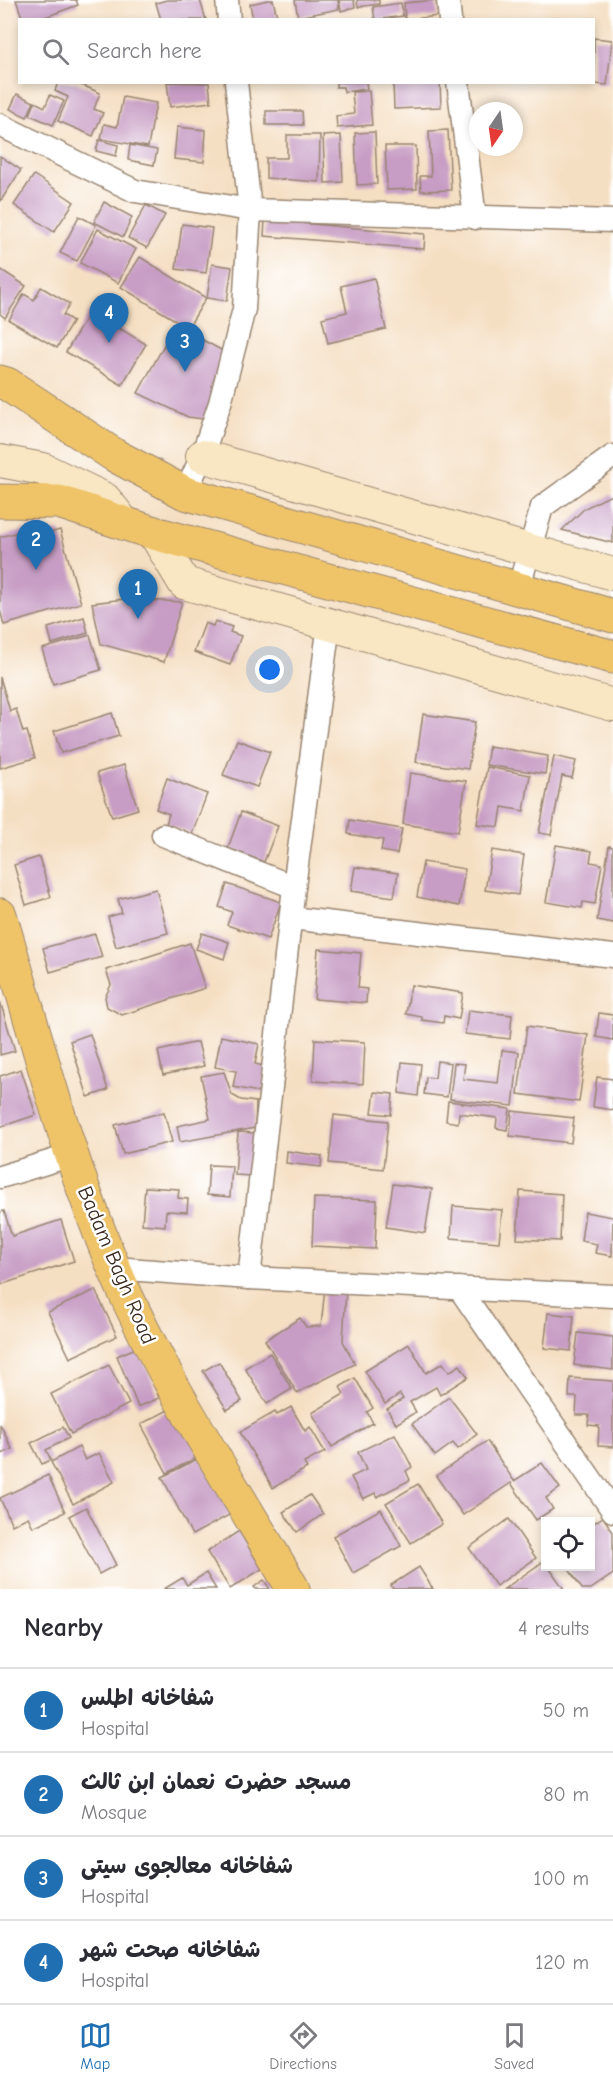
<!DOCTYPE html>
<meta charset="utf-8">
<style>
:root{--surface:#fff;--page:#f7f7f7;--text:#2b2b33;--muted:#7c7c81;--line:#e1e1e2;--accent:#1f6fb2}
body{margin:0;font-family:"Comic Neue","Playpen Sans Arabic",sans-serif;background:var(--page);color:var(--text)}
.controls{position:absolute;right:18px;bottom:18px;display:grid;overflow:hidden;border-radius:0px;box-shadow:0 3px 9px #0003}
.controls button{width:54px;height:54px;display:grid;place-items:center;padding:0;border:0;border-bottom:2px solid var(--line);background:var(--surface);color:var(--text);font:30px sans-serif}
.compass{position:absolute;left:469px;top:102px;width:54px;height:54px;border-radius:50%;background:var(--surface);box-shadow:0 3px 9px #0003;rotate:193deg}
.you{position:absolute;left:270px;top:670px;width:21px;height:21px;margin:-15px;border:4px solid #fff;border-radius:50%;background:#1a73e8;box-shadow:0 0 0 9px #1a73e833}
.badge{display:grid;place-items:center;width:39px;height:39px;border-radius:50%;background:var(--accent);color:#fff;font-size:20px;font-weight:700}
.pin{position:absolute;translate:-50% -50px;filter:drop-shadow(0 2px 3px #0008)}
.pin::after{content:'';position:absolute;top:32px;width:21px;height:18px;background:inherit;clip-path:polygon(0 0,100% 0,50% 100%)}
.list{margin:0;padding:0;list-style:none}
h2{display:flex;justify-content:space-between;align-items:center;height:78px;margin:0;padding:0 24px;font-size:26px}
h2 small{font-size:20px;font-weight:400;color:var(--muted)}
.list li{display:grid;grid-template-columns:39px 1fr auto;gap:18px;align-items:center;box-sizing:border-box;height:84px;padding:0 24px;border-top:2px solid var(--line)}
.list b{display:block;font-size:22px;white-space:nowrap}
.list p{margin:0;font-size:20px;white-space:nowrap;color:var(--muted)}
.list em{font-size:20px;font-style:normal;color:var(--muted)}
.icon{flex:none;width:33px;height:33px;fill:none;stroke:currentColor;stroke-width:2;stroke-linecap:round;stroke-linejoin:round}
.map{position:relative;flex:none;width:613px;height:1589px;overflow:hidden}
.search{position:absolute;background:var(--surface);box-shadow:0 3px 9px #0003;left:18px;right:18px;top:18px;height:66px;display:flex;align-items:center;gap:15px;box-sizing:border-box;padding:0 21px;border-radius:0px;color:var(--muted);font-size:22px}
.sheet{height:414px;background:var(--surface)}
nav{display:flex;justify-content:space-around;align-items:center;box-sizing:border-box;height:84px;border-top:2px solid var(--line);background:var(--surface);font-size:16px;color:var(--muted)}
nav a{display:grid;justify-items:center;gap:3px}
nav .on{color:var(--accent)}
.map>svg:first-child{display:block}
.building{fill:#c79dc5}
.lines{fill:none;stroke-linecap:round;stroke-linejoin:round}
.street-casing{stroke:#988470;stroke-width:25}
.secondary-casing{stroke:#988470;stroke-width:34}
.primary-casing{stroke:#988470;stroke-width:35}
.street{stroke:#fff;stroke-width:22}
.secondary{stroke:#f9e7c3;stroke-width:32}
.primary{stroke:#efc469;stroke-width:33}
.labels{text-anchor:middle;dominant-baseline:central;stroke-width:5;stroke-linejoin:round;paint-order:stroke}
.street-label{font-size:21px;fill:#3b2a1e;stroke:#fff}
</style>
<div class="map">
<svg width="613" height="1589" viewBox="0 0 613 1589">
<rect width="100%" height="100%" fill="#fff"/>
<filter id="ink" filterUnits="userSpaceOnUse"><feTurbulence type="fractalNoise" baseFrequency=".0167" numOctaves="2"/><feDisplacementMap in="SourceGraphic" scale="12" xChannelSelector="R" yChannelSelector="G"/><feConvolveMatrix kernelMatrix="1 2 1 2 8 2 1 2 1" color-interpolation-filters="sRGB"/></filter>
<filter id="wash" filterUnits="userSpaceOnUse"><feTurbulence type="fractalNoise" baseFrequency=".008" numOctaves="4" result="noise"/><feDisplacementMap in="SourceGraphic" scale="24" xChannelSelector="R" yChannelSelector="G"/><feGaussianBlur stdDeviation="1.35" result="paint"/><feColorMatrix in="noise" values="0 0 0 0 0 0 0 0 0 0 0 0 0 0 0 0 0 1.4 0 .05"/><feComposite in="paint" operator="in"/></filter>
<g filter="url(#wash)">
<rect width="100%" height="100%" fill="#f5dfc3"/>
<g id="blocks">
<!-- building -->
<g class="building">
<polygon points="16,0 76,0 78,5 37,20 23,20"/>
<polygon points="167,0 200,0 206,20 161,20 156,3"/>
<polygon points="268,0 273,0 278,20 253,20 250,4"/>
<polygon points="295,0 338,0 339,9 298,17"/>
<polygon points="339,0 354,0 355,7 341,11"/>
<polygon points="357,0 379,0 379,4 358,7"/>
<polygon points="436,0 438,16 405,20 404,3"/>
<polygon points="401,3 403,16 375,20 373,7"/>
<polygon points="594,38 612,40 607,85 594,84"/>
<polygon points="58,82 75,82 100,93 94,109 103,113 93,136 58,121 68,97 55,91"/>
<polygon points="167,82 209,83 211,102 170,107"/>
<polygon points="336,82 366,82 367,89 344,92 343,87 336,87"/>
<polygon points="393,82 440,82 441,107 394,109"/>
<polygon points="369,91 372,125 337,128 336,116 354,114 352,92"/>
<polygon points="17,94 34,102 27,117 10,109"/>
<polygon points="50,95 64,101 53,125 30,115 35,102 45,107"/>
<polygon points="123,97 156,103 148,147 101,139 104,124 117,127"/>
<polygon points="266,111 302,111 303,125 266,125"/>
<polygon points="177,127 206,130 204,162 174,159"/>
<polygon points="448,130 451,190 421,191 420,176 431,176 429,131"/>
<polygon points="375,132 377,184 357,185 355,133"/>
<polygon points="287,135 320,135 319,182 266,178 266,158 287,158"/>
<polygon points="341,135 343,182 325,183 323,136"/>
<polygon points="99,140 118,145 116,156 96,151"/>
<polygon points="130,145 157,150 154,165 128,160"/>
<polygon points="385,146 416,146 417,189 387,190"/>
<polygon points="0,156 21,170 0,202"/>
<polygon points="34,175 74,202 54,232 14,205"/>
<polygon points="104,202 132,217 123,237 94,222"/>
<polygon points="146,205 165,215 147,248 128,238"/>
<polygon points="79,216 96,225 77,261 60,253"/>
<polygon points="265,220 425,234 424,249 264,236"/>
<polygon points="182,224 212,228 206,273 176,269"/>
<polygon points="98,229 136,249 118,283 80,263"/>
<polygon points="140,257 206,298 188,328 121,287"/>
<polygon points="212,264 232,267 227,301 207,298"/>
<polygon points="0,269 26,286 5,318 0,314"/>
<polygon points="374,278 386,329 328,343 322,318 347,312 341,286"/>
<polygon points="41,287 70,304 63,315 73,321 57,348 9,320 24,294 34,300"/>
<polygon points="90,311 146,344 122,385 66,352"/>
<polygon points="175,325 223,351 212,413 203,419 188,417 138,393"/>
<polygon points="611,495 613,496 613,543 562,530 585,508"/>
<polygon points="43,525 46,534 60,530 81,603 4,625 0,610 0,537"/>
<polygon points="125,599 182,602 164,662 101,644 92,603"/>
<polygon points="84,617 88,633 52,644 48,628"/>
<polygon points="215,621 232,627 230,632 241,636 230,665 194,652 205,623 213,626"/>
<polygon points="90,635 101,670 53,684 42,649"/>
<polygon points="0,677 10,711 16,709 23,732 27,731 35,758 0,768"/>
<polygon points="112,713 119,736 61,753 54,731"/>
<polygon points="423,714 475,722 468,769 416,762"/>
<polygon points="237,740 270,752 257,787 223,775"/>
<polygon points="489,746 548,756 545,774 486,765"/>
<polygon points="554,756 576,761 572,778 562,776 551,835 539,833"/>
<polygon points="124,765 138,809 112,817 97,773"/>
<polygon points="487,767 530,775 524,811 502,807 499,827 477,824"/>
<polygon points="410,773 466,781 458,832 403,824"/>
<polygon points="167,778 207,794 192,834 166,824 169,814 156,809"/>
<polygon points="241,812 278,826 264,862 228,848"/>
<polygon points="350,820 402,829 397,854 381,851 383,840 348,834"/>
<polygon points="556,845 592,851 590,862 602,864 595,904 583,902 582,908 546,902"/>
<polygon points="609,846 613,847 613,923 597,920"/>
<polygon points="492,850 524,855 518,895 485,890"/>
<polygon points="39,857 51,897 26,905 14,865"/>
<polygon points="423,862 465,869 459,906 417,897"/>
<polygon points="355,867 398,873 394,897 351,891"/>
<polygon points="227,884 281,902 268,939 227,925 232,912 219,907"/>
<polygon points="156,889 168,933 116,947 108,917 122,913 118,899"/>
<polygon points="202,933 229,942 224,959 196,949"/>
<polygon points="95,934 102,957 50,972 43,948"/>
<polygon points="190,943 205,988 122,1015 107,1007 105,997 111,985 106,970"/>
<polygon points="318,949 361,953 358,988 367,989 366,1003 314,999"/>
<polygon points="411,985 463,993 459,1019 444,1016 443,1023 422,1020 422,1017 406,1014"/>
<polygon points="0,1001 15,1051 0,1055"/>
<polygon points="468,1010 512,1015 510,1039 465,1034"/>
<polygon points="599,1013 613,1015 613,1040 596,1037"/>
<polygon points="527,1026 588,1035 579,1102 518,1094"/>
<polygon points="90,1034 108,1090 88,1097 70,1041"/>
<polygon points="221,1036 259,1044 255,1064 268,1067 263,1093 233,1087 236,1071 215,1067"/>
<polygon points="315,1039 365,1042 363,1084 313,1081"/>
<polygon points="198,1042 204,1066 163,1075 158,1051"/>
<polygon points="502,1050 519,1052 513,1106 450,1099 454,1063 465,1064 463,1079 498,1083"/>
<polygon points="437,1061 451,1063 447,1097 424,1094 426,1077 435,1078"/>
<polygon points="402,1062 421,1064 418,1096 399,1093"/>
<polygon points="21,1069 36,1115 0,1127 0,1076"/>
<polygon points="224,1072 232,1095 241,1100 256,1102 255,1128 180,1142 177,1126 210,1119 201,1076"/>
<polygon points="597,1077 613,1079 613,1110 593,1107"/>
<polygon points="375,1092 393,1094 391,1115 372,1113"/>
<polygon points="448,1101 510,1109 507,1130 496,1128 497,1118 459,1113 458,1123 446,1121"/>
<polygon points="512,1111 574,1118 571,1143 510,1136"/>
<polygon points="164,1112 172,1142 123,1154 115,1125"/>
<polygon points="334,1115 388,1121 383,1169 329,1163"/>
<polygon points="238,1132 255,1133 251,1176 235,1175"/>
<polygon points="287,1151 322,1156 321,1167 286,1163"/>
<polygon points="209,1165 232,1166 230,1197 207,1195"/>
<polygon points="393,1184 432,1189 425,1233 386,1227"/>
<polygon points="145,1187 179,1189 178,1198 188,1199 187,1212 166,1211 165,1226 142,1224"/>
<polygon points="520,1191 562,1194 560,1241 517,1239"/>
<polygon points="314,1198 377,1200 375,1249 312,1246"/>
<polygon points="453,1206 502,1210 499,1242 451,1238"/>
<polygon points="4,1211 12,1236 61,1220 74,1261 0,1285 0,1212"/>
<polygon points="585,1212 613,1217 612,1256 595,1253 597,1244 581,1241"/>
<polygon points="325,1288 346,1290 343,1341 355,1364 297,1393 265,1340 300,1318 306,1327 321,1326"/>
<polygon points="95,1290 117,1336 70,1358 48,1312"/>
<polygon points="548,1313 574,1316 571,1351 544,1348"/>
<polygon points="578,1333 613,1337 613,1370 574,1365"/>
<polygon points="409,1344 426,1373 443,1363 449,1372 460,1365 468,1377 440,1395 436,1387 410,1402 416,1412 396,1424 387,1409 403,1399 400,1394 385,1404 365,1371"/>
<polygon points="138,1347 159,1398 138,1407 117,1356"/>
<polygon points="270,1353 292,1389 267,1404 245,1368"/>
<polygon points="219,1362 242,1401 227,1410 203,1371"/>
<polygon points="109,1365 129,1404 71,1434 51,1394"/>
<polygon points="355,1378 373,1408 367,1412 373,1423 332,1447 312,1413 344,1394 340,1387"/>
<polygon points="570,1378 613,1381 613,1447 598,1446 599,1426 588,1425 589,1415 576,1415 577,1397 569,1397"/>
<polygon points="449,1397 477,1434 458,1449 453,1443 435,1456 412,1424"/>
<polygon points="174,1407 200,1456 167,1473 141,1424"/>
<polygon points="291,1407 305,1431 310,1427 325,1452 304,1463 307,1468 273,1488 240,1432 275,1412 277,1415"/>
<polygon points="0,1424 12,1449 0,1455"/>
<polygon points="63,1427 69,1438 46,1450 51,1460 42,1464 31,1443"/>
<polygon points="395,1434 412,1467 406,1471 410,1480 377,1497 375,1493 363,1499 351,1477 366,1470 358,1452"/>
<polygon points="487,1441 514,1481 542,1463 560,1488 546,1498 553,1509 536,1520 511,1483 463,1515 436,1476"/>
<polygon points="79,1447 85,1460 99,1453 114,1482 73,1504 51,1462"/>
<polygon points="201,1457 231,1514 192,1535 162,1477"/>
<polygon points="48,1475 65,1512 33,1527 28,1517 12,1525 0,1498"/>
<polygon points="418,1484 442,1524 411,1543 386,1503"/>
<polygon points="310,1495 323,1514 297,1532 283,1512"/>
<polygon points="86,1507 116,1565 99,1574 69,1516"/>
<polygon points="381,1509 401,1546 353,1573 333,1536"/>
<polygon points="603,1517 613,1532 613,1574 591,1589 582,1589 567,1566 591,1566 591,1525"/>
<polygon points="509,1519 536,1558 496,1586 469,1548"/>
<polygon points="239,1531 262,1569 230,1589 207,1552"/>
<polygon points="544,1561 546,1566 548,1566 564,1589 504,1589"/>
<polygon points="419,1567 433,1589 393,1589 391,1585"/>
<polygon points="206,1573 216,1589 164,1589 182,1578 187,1585"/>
<polygon points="264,1580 270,1589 256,1589 254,1587"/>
</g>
</g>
</g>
<g filter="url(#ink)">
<use href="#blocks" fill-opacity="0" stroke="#988470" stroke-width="1.5"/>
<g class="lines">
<!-- street casing -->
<g class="street-casing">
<g id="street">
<polyline points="227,0 229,20"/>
<polyline points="448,0 450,20"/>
<polyline points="458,82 475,218"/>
<polyline points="0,125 135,191 250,210 613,221"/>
<polyline points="185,493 202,456 220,403 244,309 250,210 236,82"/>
<polyline points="518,590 542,507 613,456"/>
<polyline points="163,835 294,887"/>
<polyline points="291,918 613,956"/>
<polyline points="0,1177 72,1155"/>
<polyline points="114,1268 249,1278 613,1296"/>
<polyline points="249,1278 294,887 329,624"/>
<polyline points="459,1288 613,1511"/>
</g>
</g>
<!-- secondary casing -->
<g class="secondary-casing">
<g id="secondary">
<polyline points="202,456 613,574"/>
<polyline points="0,461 43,469 105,499 125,524"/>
<polyline points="154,533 184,583 613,705"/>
</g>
</g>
<!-- primary casing -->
<g class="primary-casing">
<g id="primary">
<polyline points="0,382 7,384 114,455 185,493 613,616"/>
<polyline points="0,501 59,502 154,533 613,657"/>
<path d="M0 915C35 1033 66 1155 114 1268 162 1381 232 1483 293 1589"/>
</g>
</g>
<!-- street -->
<use href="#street" class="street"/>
<!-- secondary -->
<use href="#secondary" class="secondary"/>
<!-- primary -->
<use href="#primary" class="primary"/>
</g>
</g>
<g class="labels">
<!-- street labels -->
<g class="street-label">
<text transform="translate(117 1265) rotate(67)">Badam Bagh Road</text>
</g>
</g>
</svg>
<div class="controls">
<button><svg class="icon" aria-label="locate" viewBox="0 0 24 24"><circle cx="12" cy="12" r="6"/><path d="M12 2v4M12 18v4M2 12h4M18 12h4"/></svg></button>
</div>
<svg class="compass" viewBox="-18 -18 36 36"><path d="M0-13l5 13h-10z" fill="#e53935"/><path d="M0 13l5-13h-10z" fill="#7c7c81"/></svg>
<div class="you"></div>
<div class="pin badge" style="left:138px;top:619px">1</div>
<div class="pin badge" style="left:36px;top:570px">2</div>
<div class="pin badge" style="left:185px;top:372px">3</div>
<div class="pin badge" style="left:109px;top:343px">4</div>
<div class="search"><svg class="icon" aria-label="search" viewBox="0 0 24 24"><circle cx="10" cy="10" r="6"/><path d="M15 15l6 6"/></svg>Search here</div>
</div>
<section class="sheet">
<h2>Nearby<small>4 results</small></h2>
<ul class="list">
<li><span class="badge">1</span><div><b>شفاخانه اطلس</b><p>Hospital</p></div><em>50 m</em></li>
<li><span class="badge">2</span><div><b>مسجد حضرت نعمان ابن ثالث</b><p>Mosque</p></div><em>80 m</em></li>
<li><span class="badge">3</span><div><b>شفاخانه معالجوی سیتی</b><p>Hospital</p></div><em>100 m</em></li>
<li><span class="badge">4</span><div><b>شفاخانه صحت شهر</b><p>Hospital</p></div><em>120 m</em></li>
</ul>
</section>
<nav>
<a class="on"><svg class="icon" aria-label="map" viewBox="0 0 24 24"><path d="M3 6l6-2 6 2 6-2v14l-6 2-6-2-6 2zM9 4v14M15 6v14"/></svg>Map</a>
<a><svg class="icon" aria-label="directions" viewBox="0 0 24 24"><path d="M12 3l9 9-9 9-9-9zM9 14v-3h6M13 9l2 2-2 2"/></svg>Directions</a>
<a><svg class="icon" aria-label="saved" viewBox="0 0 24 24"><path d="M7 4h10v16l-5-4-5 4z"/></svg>Saved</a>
</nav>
